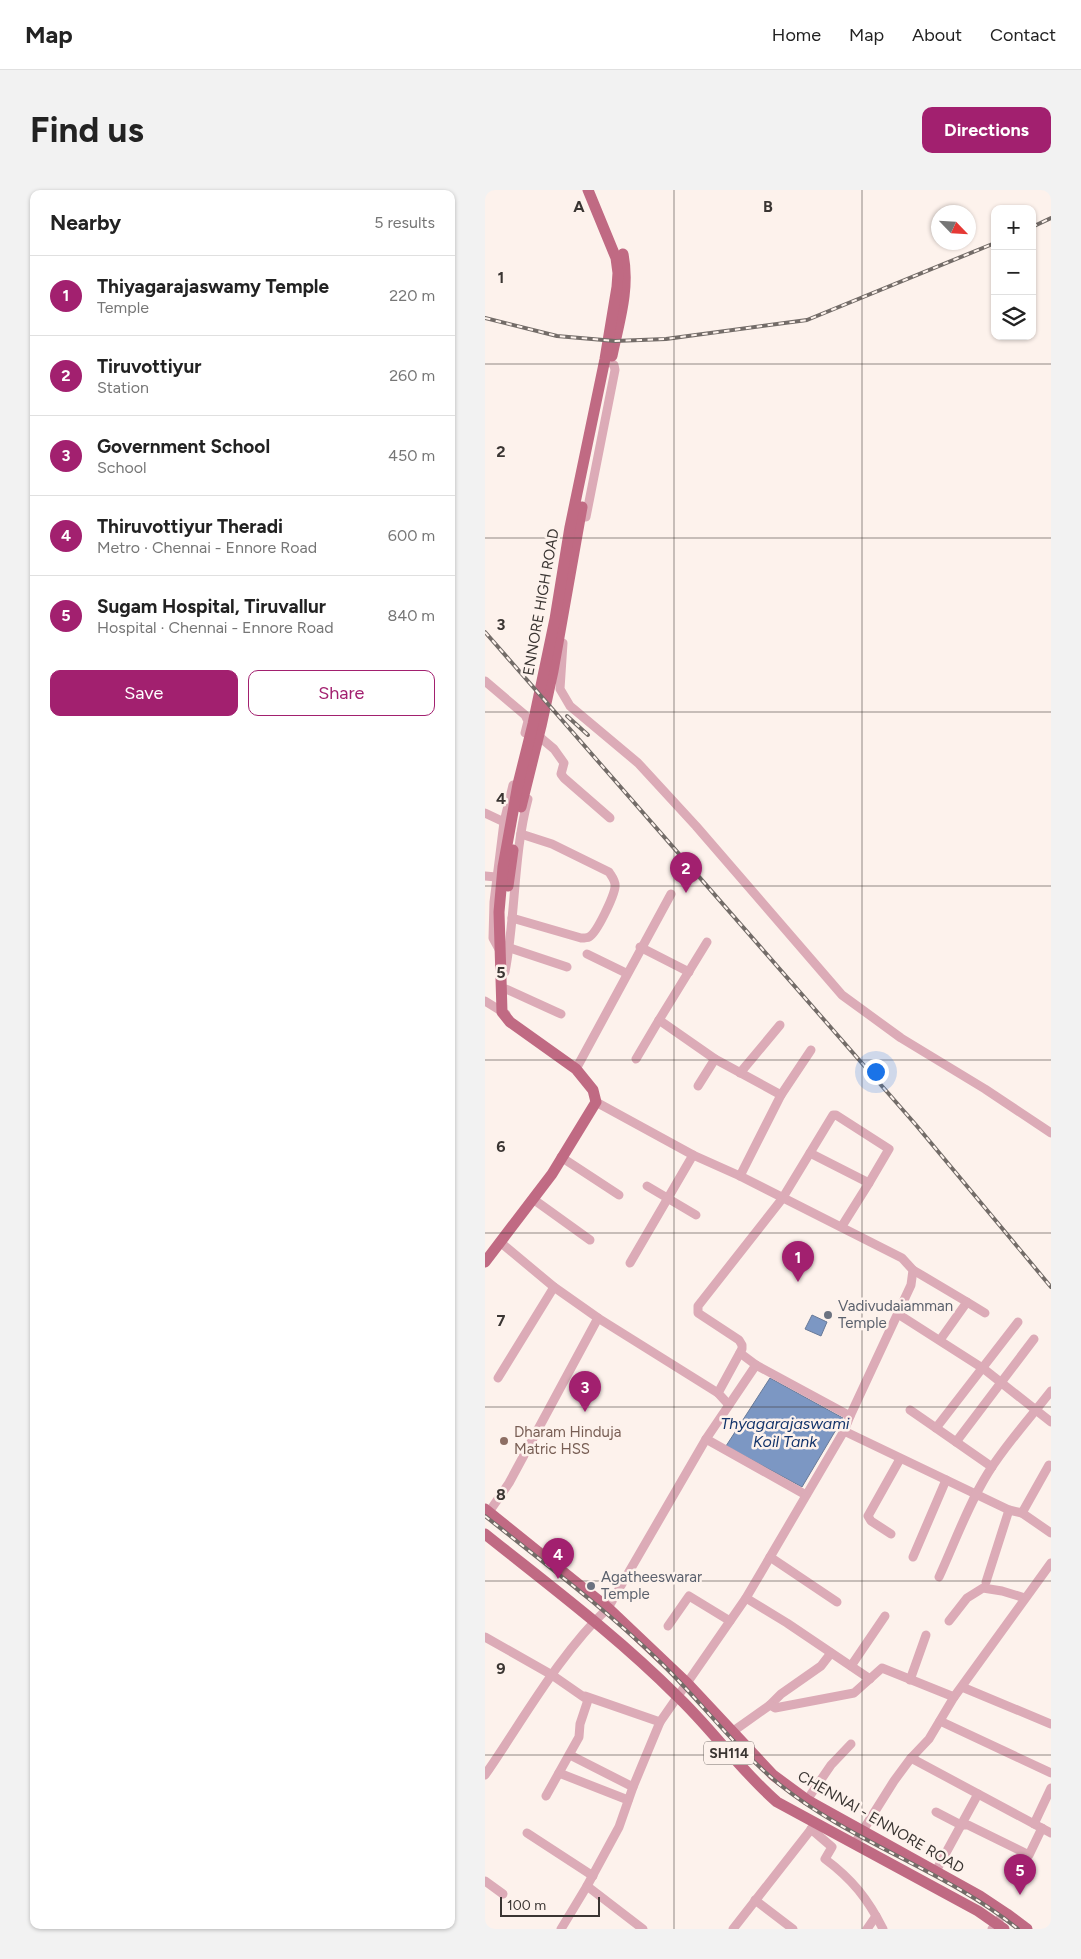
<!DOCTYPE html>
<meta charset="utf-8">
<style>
:root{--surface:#fff;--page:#f2f2f2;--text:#222;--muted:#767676;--line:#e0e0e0;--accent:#a2206f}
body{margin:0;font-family:Figtree,sans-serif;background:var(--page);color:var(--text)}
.controls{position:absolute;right:15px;top:15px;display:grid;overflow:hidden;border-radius:10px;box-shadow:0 1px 4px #0004}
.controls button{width:45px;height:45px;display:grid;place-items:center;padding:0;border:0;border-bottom:1px solid var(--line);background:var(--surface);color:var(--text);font:25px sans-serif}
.compass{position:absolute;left:446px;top:15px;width:45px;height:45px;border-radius:50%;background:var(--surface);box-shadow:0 1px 4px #0004;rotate:115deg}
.scale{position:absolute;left:15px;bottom:12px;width:100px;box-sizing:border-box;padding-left:5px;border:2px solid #3a3532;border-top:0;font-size:14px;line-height:18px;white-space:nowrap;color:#3a3532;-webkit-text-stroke:4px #fdf2ec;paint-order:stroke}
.you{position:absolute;left:390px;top:881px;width:18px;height:18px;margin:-12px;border:4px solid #fff;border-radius:50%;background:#1a73e8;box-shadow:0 0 0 8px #1a73e833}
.badge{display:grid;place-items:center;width:32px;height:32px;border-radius:50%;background:var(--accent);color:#fff;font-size:16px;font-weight:700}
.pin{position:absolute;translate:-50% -41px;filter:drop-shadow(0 1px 2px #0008)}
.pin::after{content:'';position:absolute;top:26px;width:18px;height:15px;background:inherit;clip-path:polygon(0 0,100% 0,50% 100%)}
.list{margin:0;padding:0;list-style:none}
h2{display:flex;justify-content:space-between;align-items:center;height:65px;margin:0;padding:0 20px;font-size:21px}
h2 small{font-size:16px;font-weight:400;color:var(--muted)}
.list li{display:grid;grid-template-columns:32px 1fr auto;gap:15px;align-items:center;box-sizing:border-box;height:80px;padding:0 20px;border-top:1px solid var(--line)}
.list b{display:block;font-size:19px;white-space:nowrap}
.list p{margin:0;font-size:16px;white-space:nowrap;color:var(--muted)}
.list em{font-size:16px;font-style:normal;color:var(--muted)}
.actions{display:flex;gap:10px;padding:15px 20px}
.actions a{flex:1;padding:11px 0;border:1px solid var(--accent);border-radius:10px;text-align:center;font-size:18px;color:var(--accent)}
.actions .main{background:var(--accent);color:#fff}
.icon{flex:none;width:28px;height:28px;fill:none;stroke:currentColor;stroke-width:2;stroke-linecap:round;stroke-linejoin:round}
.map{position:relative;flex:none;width:566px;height:1739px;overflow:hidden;border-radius:10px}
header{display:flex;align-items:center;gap:30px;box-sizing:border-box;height:70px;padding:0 25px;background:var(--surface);border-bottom:1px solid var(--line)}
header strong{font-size:24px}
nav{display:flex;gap:28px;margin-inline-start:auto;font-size:18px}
.intro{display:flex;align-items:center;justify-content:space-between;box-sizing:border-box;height:120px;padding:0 30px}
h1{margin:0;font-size:35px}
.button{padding:12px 22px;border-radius:10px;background:var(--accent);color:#fff;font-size:18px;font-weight:700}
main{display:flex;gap:30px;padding:0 30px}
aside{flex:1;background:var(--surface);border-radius:10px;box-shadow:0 1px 4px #0004}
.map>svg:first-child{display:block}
.water{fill:#7c97c3;stroke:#687a98}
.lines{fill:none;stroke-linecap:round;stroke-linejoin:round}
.minor{stroke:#dcabb7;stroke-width:9}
.major{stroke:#c06a83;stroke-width:11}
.rail-casing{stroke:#736c68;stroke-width:4}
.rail{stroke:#fdf2ec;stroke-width:2;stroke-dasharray:5.5;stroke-linecap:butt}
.grid{fill:none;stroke:#3a3532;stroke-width:1;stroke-opacity:0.55}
.worship-dot{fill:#6b7280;stroke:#fdf2ec;stroke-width:2}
.education-dot{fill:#8d6e63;stroke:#fdf2ec;stroke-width:2}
.labels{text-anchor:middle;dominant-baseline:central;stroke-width:5;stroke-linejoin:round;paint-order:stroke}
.shield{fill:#fdf2ec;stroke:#746e6a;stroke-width:1}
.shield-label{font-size:14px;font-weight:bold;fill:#3a3532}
.street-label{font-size:15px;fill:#3a3532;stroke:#fdf2ec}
.worship-label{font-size:15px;fill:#5b616d;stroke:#fdf2ec;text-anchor:start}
.education-label{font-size:15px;fill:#785e54;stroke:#fdf2ec;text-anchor:start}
.water-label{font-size:16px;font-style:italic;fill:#13346b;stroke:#fdf2ec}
.grid-label{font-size:16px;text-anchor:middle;font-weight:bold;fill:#3a3532;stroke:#fdf2ec;stroke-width:5;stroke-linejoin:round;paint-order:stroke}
</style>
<header>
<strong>Map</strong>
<nav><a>Home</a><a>Map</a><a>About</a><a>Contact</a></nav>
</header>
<div class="intro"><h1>Find us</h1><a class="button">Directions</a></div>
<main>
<aside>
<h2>Nearby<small>5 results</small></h2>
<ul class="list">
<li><span class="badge">1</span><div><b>Thiyagarajaswamy Temple</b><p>Temple</p></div><em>220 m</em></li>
<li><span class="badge">2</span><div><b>Tiruvottiyur</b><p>Station</p></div><em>260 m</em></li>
<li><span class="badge">3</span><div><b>Government School</b><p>School</p></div><em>450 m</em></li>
<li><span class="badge">4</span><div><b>Thiruvottiyur Theradi</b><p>Metro · Chennai - Ennore Road</p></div><em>600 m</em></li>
<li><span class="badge">5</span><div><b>Sugam Hospital, Tiruvallur</b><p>Hospital · Chennai - Ennore Road</p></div><em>840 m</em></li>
</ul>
<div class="actions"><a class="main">Save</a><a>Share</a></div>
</aside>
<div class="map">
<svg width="566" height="1739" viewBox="0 0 566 1739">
<rect width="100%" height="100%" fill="#fdf2ec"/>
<!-- water -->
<g class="water">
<polygon points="327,1125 342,1132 336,1146 320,1139"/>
<polygon points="285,1188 358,1228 317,1297 241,1256"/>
</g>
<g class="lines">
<!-- minor -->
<g class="minor">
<polyline points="101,327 130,180 129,175 120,169"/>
<polyline points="78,453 75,499 85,516 153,573 211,636 357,805 416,848 500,899 566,943"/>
<polyline points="0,491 40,525 43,531 40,543"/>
<polyline points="50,543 69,559 79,573 76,584 79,588 125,628"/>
<polyline points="0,623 19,632"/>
<polyline points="0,686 11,687"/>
<path d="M27 728 96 748C98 748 102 748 104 747 112 743 129 706 130 697 131 691 127 687 124 682L67 654 36 644"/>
<polyline points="222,752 174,830 230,869 296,905 255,986"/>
<polyline points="155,757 204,782"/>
<polyline points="25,758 82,777"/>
<polyline points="14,759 8,748 9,712 19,632 28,595"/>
<polyline points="102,764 141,783"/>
<path d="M20 782C31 725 28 665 43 609"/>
<polyline points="21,799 76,824"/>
<polyline points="0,811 21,824"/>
<polyline points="151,869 174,830"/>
<polyline points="91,879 186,704"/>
<polyline points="255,883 295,835"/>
<polyline points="213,896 230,869"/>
<polyline points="296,905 326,860"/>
<polyline points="325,963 384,993"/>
<polyline points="76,967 134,1005"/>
<polyline points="162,996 211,1025"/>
<polyline points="48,1009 105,1050"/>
<polyline points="15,1052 69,1097 113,1128 233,1203"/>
<polyline points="145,1073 208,965"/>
<polyline points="428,1080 482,1112 455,1150"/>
<polyline points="482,1112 500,1123"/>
<polyline points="413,1124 499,1179 566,1232"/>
<polyline points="255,1163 271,1175"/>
<polyline points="13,1188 69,1097"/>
<polyline points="244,1215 271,1175 365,1226"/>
<polyline points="425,1220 451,1238"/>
<polyline points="359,1241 524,1320 537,1323 566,1343"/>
<polyline points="221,1249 321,1305"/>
<polyline points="471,1252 549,1149"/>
<polyline points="507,1277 451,1238 533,1132"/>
<polyline points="4,1322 24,1293 113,1128"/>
<polyline points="537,1323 564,1275"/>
<polyline points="406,1344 386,1331 383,1326 415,1269"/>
<polyline points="285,1367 352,1412"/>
<polyline points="428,1367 461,1290"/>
<path d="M454 1387C470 1352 483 1315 503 1283 521 1254 545 1228 566 1201"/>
<polyline points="501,1392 524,1320"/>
<polyline points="261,1408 302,1433 385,1489"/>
<polyline points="464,1431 482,1408 498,1398 517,1401 540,1408"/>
<polyline points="183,1436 204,1406 245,1431"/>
<polyline points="0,1447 67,1485 103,1510 95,1534 94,1547 61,1606"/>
<polyline points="366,1476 400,1426"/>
<polyline points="425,1490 441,1445"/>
<polyline points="477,1497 566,1534"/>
<polyline points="100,1506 175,1532"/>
<polyline points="285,1515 296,1504 336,1476 346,1463"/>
<polyline points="455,1531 566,1583"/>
<polyline points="247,1542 285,1515 290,1518 369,1503 397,1478 469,1507"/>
<polyline points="85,1565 148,1597"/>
<polyline points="426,1568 566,1643"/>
<polyline points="74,1583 143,1610"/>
<path d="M0 1585C38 1530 75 1463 123 1418L221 1249 244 1215 233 1203 257 1159V1155L254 1150 213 1123V1116L297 1009 348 925H351L404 959 384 993 357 1036"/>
<polyline points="322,1610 346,1575 366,1554"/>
<polyline points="451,1622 476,1635 483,1635 544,1665 557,1638"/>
<polyline points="549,1634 566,1598"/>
<path d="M326 1639 347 1657 340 1669C367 1689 383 1709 398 1739"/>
<polyline points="42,1643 108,1686"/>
<polyline points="370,1653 409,1591 426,1568 444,1549 469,1507 566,1373"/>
<polyline points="451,1681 493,1604"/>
<polyline points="0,1691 18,1704"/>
<polyline points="102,1696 158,1739"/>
<polyline points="270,1710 308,1739"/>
<polyline points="76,1739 102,1696 134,1637 148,1597 175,1532 261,1408 359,1241 365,1226 426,1095 428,1080 417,1068 255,986 208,965 111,912"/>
<polyline points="248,1739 331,1633"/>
<polyline points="382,1739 391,1726"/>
<polyline points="507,1739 520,1722"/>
</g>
<!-- major -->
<g class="major">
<path d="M127 166C134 132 145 99 138 64"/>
<polyline points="36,617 56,536 68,481 97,317"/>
<polyline points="23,696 28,660"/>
<polyline points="0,1072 67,984 111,912 108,900 91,879 25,832 17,822 14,722 18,677 33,594 48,534 70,429 85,337 120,169 132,97 133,83 131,68 103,0"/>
<polyline points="0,1319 123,1418 202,1493 288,1585 322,1610 495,1706 522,1724 542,1739"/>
<path d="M0 1344C65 1396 132 1446 191 1505 227 1539 255 1580 292 1612L493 1721 519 1739"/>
</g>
<!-- rail casing -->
<g class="rail-casing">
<g id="rail">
<polyline points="547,37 566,28"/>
<polyline points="0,128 72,146 130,151 181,149 322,130 510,53"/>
<polyline points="0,442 431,935 566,1097"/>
<polyline points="82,526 103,545"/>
<path d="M0 1326C59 1373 118 1417 172 1469 214 1509 249 1557 294 1594 367 1653 460 1680 533 1739"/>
</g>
</g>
<!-- rail -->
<use href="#rail" class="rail"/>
</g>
<!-- grid -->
<path class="grid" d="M189 0V1739M377 0V1739M0 174H566M0 348H566M0 522H566M0 696H566M0 870H566M0 1043H566M0 1217H566M0 1391H566M0 1565H566"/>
<!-- markers -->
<g class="worship-dot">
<circle cx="343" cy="1125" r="5"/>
<circle cx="106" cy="1396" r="5"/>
</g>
<circle class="education-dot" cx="19" cy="1251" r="5"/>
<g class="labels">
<!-- shield labels -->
<rect class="shield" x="219" y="1551.5" width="50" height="23" rx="4"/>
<g class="shield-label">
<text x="244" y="1563">SH114</text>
</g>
<!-- street labels -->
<g class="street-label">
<text transform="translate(56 412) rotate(-80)">ENNORE HIGH ROAD</text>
<text transform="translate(396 1632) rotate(30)">CHENNAI - ENNORE ROAD</text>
</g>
<!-- worship labels -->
<g class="worship-label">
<text x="353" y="1116">Vadivudaiamman<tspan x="353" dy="17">Temple</tspan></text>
<text x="116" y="1387">Agatheeswarar<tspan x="116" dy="17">Temple</tspan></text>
</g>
<!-- education labels -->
<g class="education-label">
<text x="29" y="1242">Dharam Hinduja<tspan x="29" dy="17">Matric HSS</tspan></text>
</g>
<!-- water labels -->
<g class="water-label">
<text x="300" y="1233">Thyagarajaswami<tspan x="300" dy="18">Koil Tank</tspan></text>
</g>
</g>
<g class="grid-label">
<text x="94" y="22">A</text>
<text x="283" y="22">B</text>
<text x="16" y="93">1</text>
<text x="16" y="267">2</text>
<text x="16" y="440">3</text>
<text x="16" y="614">4</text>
<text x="16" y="788">5</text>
<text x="16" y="962">6</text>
<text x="16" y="1136">7</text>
<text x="16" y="1310">8</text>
<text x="16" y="1484">9</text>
</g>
</svg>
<div class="controls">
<button>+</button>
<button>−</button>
<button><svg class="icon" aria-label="layers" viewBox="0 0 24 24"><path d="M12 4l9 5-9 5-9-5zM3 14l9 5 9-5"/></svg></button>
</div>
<svg class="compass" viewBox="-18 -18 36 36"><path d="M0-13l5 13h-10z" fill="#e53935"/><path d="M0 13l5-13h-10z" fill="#767676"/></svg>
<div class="scale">100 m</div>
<div class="you"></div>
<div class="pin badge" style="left:313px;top:1092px">1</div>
<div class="pin badge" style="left:201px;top:703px">2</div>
<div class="pin badge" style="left:100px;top:1222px">3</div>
<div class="pin badge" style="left:73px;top:1389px">4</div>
<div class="pin badge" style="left:535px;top:1705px">5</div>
</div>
</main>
